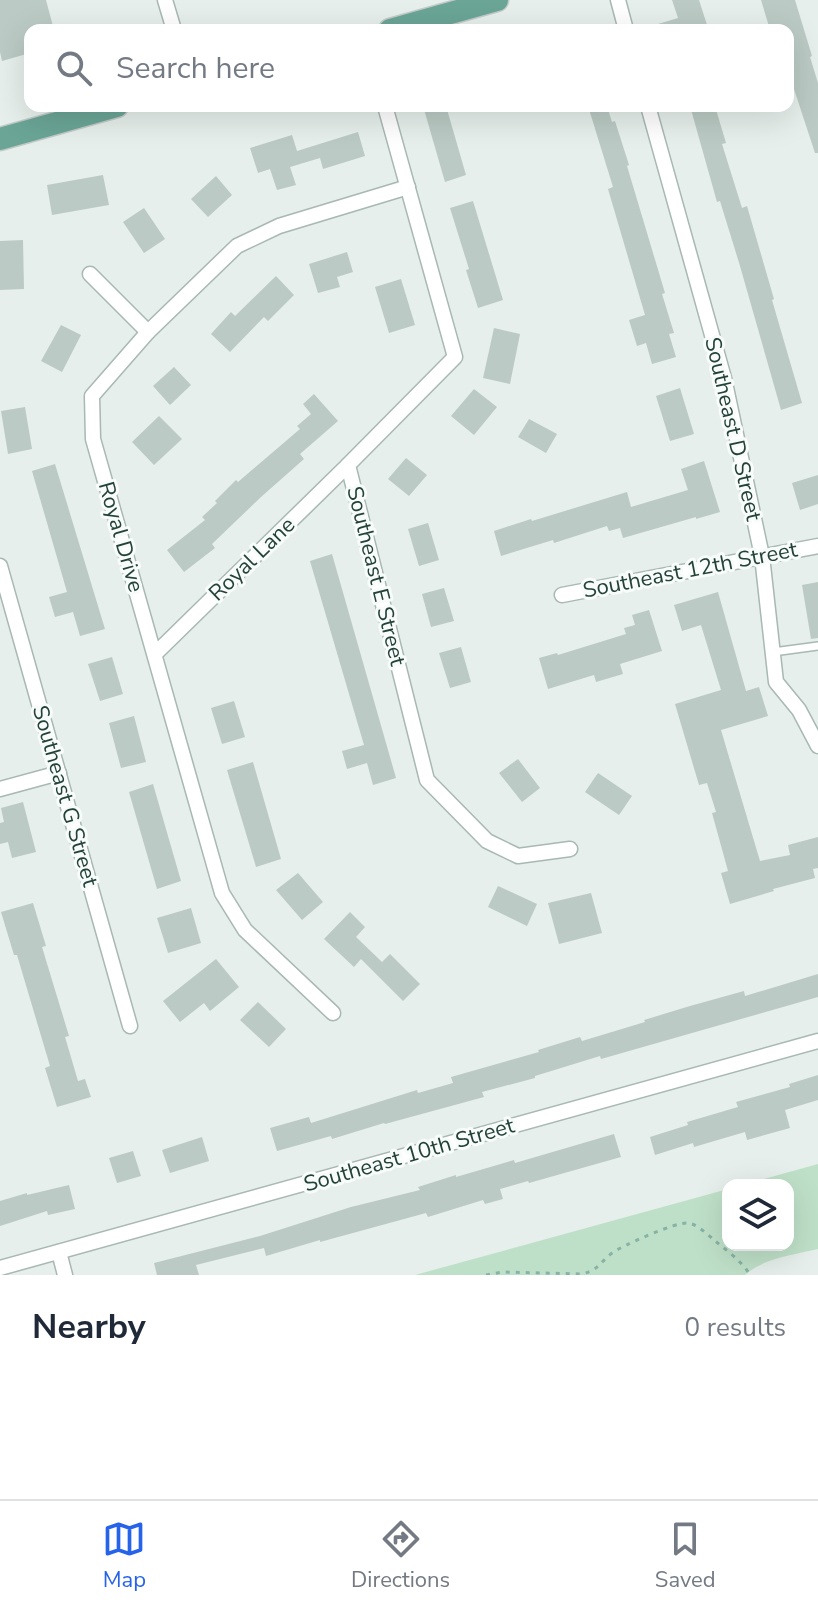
<!DOCTYPE html>
<style>
:root{--surface:#fff;--page:#f2f2f3;--text:#1f2937;--muted:#747a83;--line:#e0e1e3;--accent:#2563eb}
body{margin:0;font-family:"Nunito Sans",sans-serif;background:var(--page);color:var(--text)}
.controls{position:absolute;right:24px;bottom:24px;display:grid;overflow:hidden;border-radius:16px;box-shadow:0 8px 32px #0002}
.controls button{width:72px;height:72px;display:grid;place-items:center;padding:0;border:0;border-bottom:2px solid var(--line);background:var(--surface);color:var(--text);font:40px sans-serif}
.list{margin:0;padding:0;list-style:none}
h2{display:flex;justify-content:space-between;align-items:center;height:104px;margin:0;padding:0 32px;font-size:34px}
h2 small{font-size:26px;font-weight:400;color:var(--muted)}
.icon{flex:none;width:44px;height:44px;fill:none;stroke:currentColor;stroke-width:2;stroke-linecap:round;stroke-linejoin:round}
.map{position:relative;flex:none;width:818px;height:1275px;overflow:hidden}
.search{position:absolute;background:var(--surface);box-shadow:0 8px 32px #0002;left:24px;right:24px;top:24px;height:88px;display:flex;align-items:center;gap:20px;box-sizing:border-box;padding:0 28px;border-radius:16px;color:var(--muted);font-size:30px}
.sheet{height:224px;background:var(--surface)}
nav{display:flex;justify-content:space-around;align-items:center;box-sizing:border-box;height:112px;border-top:2px solid var(--line);background:var(--surface);font-size:22px;color:var(--muted)}
nav a{display:grid;justify-items:center;gap:4px}
nav .on{color:var(--accent)}
.map>svg:first-child{display:block}
.green{fill:#bfe0c8}
.building{fill:#bbcac4}
.lines{fill:none;stroke-linecap:round;stroke-linejoin:round}
.lane-casing{stroke:#a8b8b2;stroke-width:10}
.street-casing{stroke:#a8b8b2;stroke-width:17}
.primary-casing{stroke:#c2cac8;stroke-width:25}
.path{stroke:#86b3a5;stroke-width:3;stroke-dasharray:4 6;stroke-linecap:butt}
.lane{stroke:#fff;stroke-width:7}
.street{stroke:#fff;stroke-width:14}
.primary{stroke:#6aa596;stroke-width:22}
.labels{text-anchor:middle;dominant-baseline:central;stroke-width:6;stroke-linejoin:round;paint-order:stroke}
.street-label{font-size:22px;fill:#24423a;stroke:#f7fbf9}
</style>
<div class="map">
<svg width="818" height="1275" viewBox="0 0 818 1275">
<rect width="100%" height="100%" fill="#e6efeb"/>
<!-- green -->
<path class="green" d="M818 1164V1249C793 1255 764 1258 745 1275H415L728 1189V1245H788V1185H742Z"/>
<!-- building -->
<g class="building">
<polygon points="0,0 46,0 54,30 30,30 30,53 2,61 0,52"/>
<polygon points="672,0 699,0 708,28 701,30 648,30 648,27 678,18"/>
<polygon points="761,0 795,0 812,56 810,57 818,83 818,153 815,153 792,83 794,82 788,62 788,30 770,30"/>
<polygon points="423,106 446,106 466,175 445,182"/>
<polygon points="588,106 607,106 612,122 615,121 629,165 627,166 665,293 662,294 674,333 669,334 676,357 652,364 646,343 637,346 629,320 645,315 608,189 613,187"/>
<polygon points="690,106 715,106 726,143 722,144 742,208 747,206 774,299 772,300 802,403 781,410 740,266 720,201 717,202"/>
<polygon points="358,132 365,156 323,169 320,158 290,167 296,185 277,190 270,169 258,173 250,148 292,135 297,151"/>
<polygon points="103,175 109,205 52,215 47,185"/>
<polygon points="216,176 232,195 208,217 191,199"/>
<polygon points="473,201 503,300 478,308 466,270 469,269 450,208"/>
<polygon points="144,208 165,239 144,253 123,222"/>
<polygon points="23,240 24,289 0,290 0,241"/>
<polygon points="347,252 353,272 337,277 340,287 318,293 309,264"/>
<polygon points="276,276 294,295 268,321 264,317 230,352 211,334 231,312 235,316"/>
<polygon points="401,279 415,325 389,333 375,287"/>
<polygon points="61,325 81,335 62,372 41,361"/>
<polygon points="494,328 520,334 510,384 483,378"/>
<polygon points="174,367 191,385 170,405 153,386"/>
<polygon points="680,388 694,434 670,441 656,396"/>
<polygon points="474,389 497,407 474,435 451,416"/>
<polygon points="314,394 338,421 300,454 304,459 261,497 212,544 215,548 184,572 167,550 205,520 202,517 217,503 215,501 236,480 238,482 300,429 297,426 311,414 303,404"/>
<polygon points="25,407 32,449 8,454 1,411"/>
<polygon points="159,416 182,439 154,465 132,442"/>
<polygon points="529,419 557,434 546,453 518,437"/>
<polygon points="406,458 427,475 409,496 388,479"/>
<polygon points="704,461 720,512 696,519 696,517 623,538 620,528 609,531 607,526 554,543 553,540 501,556 494,531 531,519 532,521 627,492 631,507 688,490 681,469"/>
<polygon points="55,464 105,629 80,636 73,612 55,617 49,597 67,592 32,471"/>
<polygon points="818,475 818,504 800,510 792,483"/>
<polygon points="428,523 439,560 419,566 408,529"/>
<polygon points="332,554 396,778 373,785 367,763 347,769 342,751 364,745 310,561"/>
<polygon points="818,582 818,638 811,639 802,585"/>
<polygon points="444,588 454,621 431,627 422,594"/>
<polygon points="718,592 746,691 759,687 768,716 721,730 760,861 790,855 788,845 818,837 818,868 813,869 815,878 773,889 774,891 730,904 721,873 728,871 712,813 716,812 707,783 699,785 675,704 721,690 701,625 682,631 674,605"/>
<polygon points="649,610 662,651 620,664 623,674 596,682 594,675 548,689 539,658 557,653 558,655 626,634 624,628 635,625 632,615"/>
<polygon points="461,647 471,682 450,688 439,653"/>
<polygon points="112,657 123,694 100,701 88,664"/>
<polygon points="234,701 245,737 222,744 211,708"/>
<polygon points="134,716 146,762 121,768 109,723"/>
<polygon points="518,759 540,788 522,802 499,773"/>
<polygon points="253,762 281,859 256,867 227,770"/>
<polygon points="598,773 632,796 619,815 585,792"/>
<polygon points="153,784 181,881 157,889 129,792"/>
<polygon points="23,802 36,852 12,858 8,842 0,844 0,823 4,822 1,808"/>
<polygon points="298,873 323,902 302,920 276,890"/>
<polygon points="498,886 537,904 527,926 488,907"/>
<polygon points="591,893 602,933 559,944 548,903"/>
<polygon points="33,903 46,946 42,947 69,1036 65,1037 78,1081 85,1079 91,1097 57,1107 45,1068 50,1066 17,955 14,955 1,912"/>
<polygon points="191,908 201,943 168,953 157,918"/>
<polygon points="350,912 365,927 356,937 382,962 390,954 420,984 403,1001 361,959 354,967 324,939"/>
<polygon points="216,959 239,987 210,1011 204,1003 180,1022 163,1001"/>
<polygon points="818,974 818,997 601,1059 600,1056 535,1076 535,1078 482,1092 484,1097 385,1124 384,1123 332,1139 331,1136 277,1151 270,1128 309,1117 311,1123 417,1090 418,1093 453,1083 451,1077 539,1052 538,1050 580,1037 582,1041 645,1022 644,1020 690,1006 744,991 745,996"/>
<polygon points="258,1002 286,1029 269,1047 240,1020"/>
<polygon points="818,1075 818,1100 785,1110 790,1128 747,1140 745,1132 694,1147 693,1143 655,1155 650,1137 688,1125 687,1122 738,1107 736,1102 790,1087 789,1084"/>
<polygon points="614,1134 621,1157 529,1183 528,1181 500,1189 503,1199 485,1204 483,1200 428,1217 426,1213 320,1242 320,1240 266,1256 264,1248 196,1265 199,1275 157,1275 154,1263 260,1236 351,1207 420,1190 418,1187 456,1175 456,1177 514,1160 515,1163"/>
<polygon points="202,1137 209,1161 170,1173 162,1150"/>
<polygon points="133,1151 141,1176 117,1183 109,1158"/>
<polygon points="69,1185 75,1209 48,1215 47,1211 0,1226 0,1201 27,1193 27,1195"/>
</g>
<g class="lines">
<!-- lane casing -->
<g class="lane-casing">
<polyline id="lane" points="773,652 818,646"/>
</g>
<!-- street casing -->
<g class="street-casing">
<g id="street">
<polyline points="165,0 174,30"/>
<polyline points="618,0 626,30"/>
<polyline points="385,106 455,357 348,465 427,780 487,841 518,856 570,849"/>
<polyline points="648,106 724,378 762,556 776,682 799,710 818,746"/>
<polyline points="90,274 148,332"/>
<polyline points="0,566 130,1026"/>
<polyline points="562,595 818,546"/>
<polyline points="155,654 348,465"/>
<polyline points="0,789 59,773"/>
<polyline points="333,1013 245,930 222,893 93,439 92,396 148,332 237,246 279,226 408,187"/>
<polyline points="59,1252 65,1275"/>
<polyline points="0,1268 818,1041"/>
</g>
</g>
<!-- primary casing -->
<g class="primary-casing">
<g id="primary">
<polyline points="390,30 497,0"/>
<polyline points="0,139 117,106"/>
</g>
</g>
<!-- path -->
<path class="path" d="M486 1275 503 1272 582 1274C599 1270 599 1263 612 1253 621 1246 678 1221 688 1223 697 1224 707 1234 714 1240 726 1250 742 1261 750 1275"/>
<!-- lane -->
<use href="#lane" class="lane"/>
<!-- street -->
<use href="#street" class="street"/>
<!-- primary -->
<use href="#primary" class="primary"/>
</g>
<g class="labels">
<!-- street labels -->
<g class="street-label">
<text transform="translate(733 429) rotate(77)">Southeast D Street</text>
<text transform="translate(121 537) rotate(74)">Royal Drive</text>
<text transform="translate(252 559) rotate(-44)">Royal Lane</text>
<text transform="translate(690 570) rotate(-11)">Southeast 12th Street</text>
<text transform="translate(376 576) rotate(76)">Southeast E Street</text>
<text transform="translate(65 796) rotate(74)">Southeast G Street</text>
<text transform="translate(409 1155) rotate(-16)">Southeast 10th Street</text>
</g>
</g>
</svg>
<div class="controls">
<button><svg class="icon" aria-label="layers" viewBox="0 0 24 24"><path d="M12 4l9 5-9 5-9-5zM3 14l9 5 9-5"/></svg></button>
</div>
<div class="search"><svg class="icon" aria-label="search" viewBox="0 0 24 24"><circle cx="10" cy="10" r="6"/><path d="M15 15l6 6"/></svg>Search here</div>
</div>
<section class="sheet">
<h2>Nearby<small>0 results</small></h2>
<ul class="list">
</ul>
</section>
<nav>
<a class="on"><svg class="icon" aria-label="map" viewBox="0 0 24 24"><path d="M3 6l6-2 6 2 6-2v14l-6 2-6-2-6 2zM9 4v14M15 6v14"/></svg>Map</a>
<a><svg class="icon" aria-label="directions" viewBox="0 0 24 24"><path d="M12 3l9 9-9 9-9-9zM9 14v-3h6M13 9l2 2-2 2"/></svg>Directions</a>
<a><svg class="icon" aria-label="saved" viewBox="0 0 24 24"><path d="M7 4h10v16l-5-4-5 4z"/></svg>Saved</a>
</nav>
